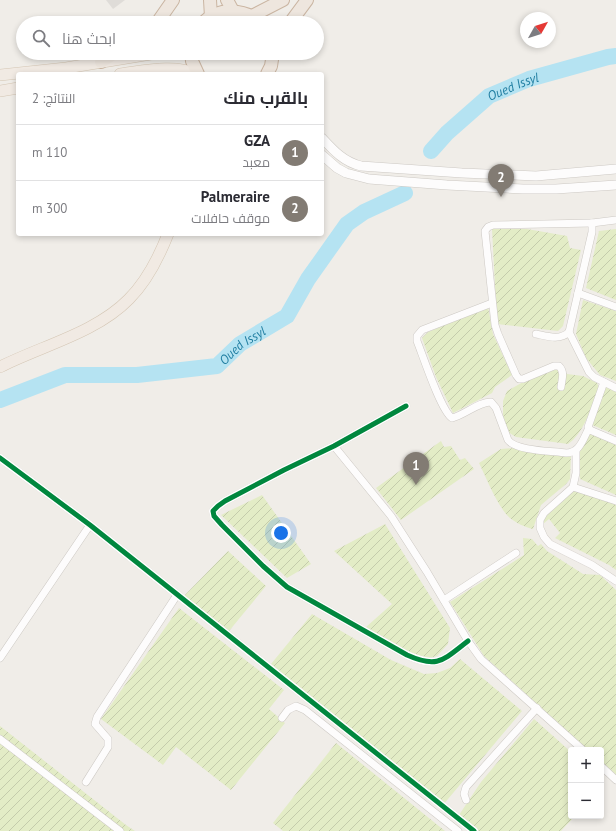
<!DOCTYPE html>
<html lang="ar">
<meta charset="utf-8">
<style>
:root{--surface:#fff;--page:#f7f7f7;--text:#2b2b33;--muted:#7c7c81;--line:#e1e1e2;--accent:#827b73}
body{margin:0;font-family:"PT Sans",Cairo,sans-serif;background:var(--page);color:var(--text);direction:rtl}
.controls{position:absolute;right:12px;bottom:12px;display:grid;overflow:hidden;border-radius:4px;box-shadow:0 2px 6px #0003}
.controls button{width:36px;height:36px;display:grid;place-items:center;padding:0;border:0;border-bottom:1px solid var(--line);background:var(--surface);color:var(--text);font:20px sans-serif}
.compass{position:absolute;left:520px;top:12px;width:36px;height:36px;border-radius:50%;background:var(--surface);box-shadow:0 2px 6px #0003;rotate:51deg}
.you{position:absolute;left:281px;top:533px;width:14px;height:14px;margin:-10px;border:3px solid #fff;border-radius:50%;background:#1a73e8;box-shadow:0 0 0 6px #1a73e833}
.badge{display:grid;place-items:center;width:26px;height:26px;border-radius:50%;background:var(--accent);color:#fff;font-size:13px;font-weight:700}
.pin{position:absolute;translate:-50% -33px;filter:drop-shadow(0 1px 2px #0008)}
.pin::after{content:'';position:absolute;top:21px;width:14px;height:12px;background:inherit;clip-path:polygon(0 0,100% 0,50% 100%)}
.list{margin:0;padding:0;list-style:none}
h2{display:flex;justify-content:space-between;align-items:center;height:52px;margin:0;padding:0 16px;font-size:17px}
h2 small{font-size:13px;font-weight:400;color:var(--muted)}
.list li{display:grid;grid-template-columns:26px 1fr auto;gap:12px;align-items:center;box-sizing:border-box;height:56px;padding:0 16px;border-top:1px solid var(--line)}
.list b{display:block;font-size:15px;white-space:nowrap}
.list p{margin:0;font-size:13px;white-space:nowrap;color:var(--muted)}
.list em{font-size:13px;font-style:normal;color:var(--muted)}
.icon{flex:none;width:22px;height:22px;fill:none;stroke:currentColor;stroke-width:2;stroke-linecap:round;stroke-linejoin:round}
.map{position:relative;flex:none;width:616px;height:831px;overflow:hidden;direction:ltr}
.search{position:absolute;background:var(--surface);box-shadow:0 2px 6px #0003;left:16px;top:16px;width:308px;height:44px;display:flex;align-items:center;gap:10px;box-sizing:border-box;padding:0 14px;border-radius:22px;color:var(--muted);font-size:15px}
.panel{position:absolute;background:var(--surface);box-shadow:0 2px 6px #0003;left:16px;top:72px;width:308px;height:164px;border-radius:4px;direction:rtl}
.map>svg:first-child{display:block}
.garden{fill:url(#garden-furrows)}
.parking{fill:#dfdcd8}
.lines{fill:none;stroke-linecap:round;stroke-linejoin:round}
.river{stroke:#b5e3f2;stroke-width:16}
.minor-casing{stroke:#cdc9c4;stroke-width:8}
.tertiary-casing{stroke:#cdc9c4;stroke-width:10}
.primary-casing{stroke:#d4c6b4;stroke-width:12}
.trunk-casing{stroke:#cab5a2;stroke-width:14}
.minor{stroke:#fdfcfc;stroke-width:7}
.tertiary{stroke:#fdfcfc;stroke-width:9}
.primary{stroke:#f1eae3;stroke-width:11}
.trunk{stroke:#eee6de;stroke-width:12}
.cycleway-casing{stroke:#fff;stroke-width:8}
.cycleway{stroke:#00873e;stroke-width:5}
.labels{text-anchor:middle;dominant-baseline:central;stroke-width:3;stroke-linejoin:round;paint-order:stroke}
.water-label{font-size:13px;font-style:italic;fill:#227fa2;stroke:#fff}
</style>
<div class="map">
<svg width="616" height="831" viewBox="0 0 616 831">
<defs>
<pattern id="garden-furrows" width="10" height="10" patternUnits="userSpaceOnUse"><rect width="10" height="10" fill="#e3ecc6"/><path d="M-1 1l2-2M0 10L10 0M9 11l2-2" fill="none" stroke="#c4cbab"/></pattern>
</defs>
<rect width="100%" height="100%" fill="#f0ede8"/>
<!-- garden -->
<g class="garden">
<polygon points="492,229 527,229 567,236 570,248 581,250 563,326 558,331 497,324"/>
<polygon points="616,229 616,300 586,288 599,231"/>
<polygon points="583,300 616,311 616,381 600,375 586,358 576,334"/>
<polygon points="488,307 493,334 512,375 495,387 492,393 453,413 436,377 422,338 428,332"/>
<path d="M560 368 567 374 583 376 597 383 599 388C593 404 583 435 568 444L516 437 508 432 503 415V401L507 391 532 377 553 369Z"/>
<polygon points="608,386 616,389 616,435 590,424 605,388"/>
<polygon points="589,433 616,444 616,495 580,479 578,454"/>
<polygon points="441,441 444,447 451,446 460,460 465,458 474,469 401,520 376,488"/>
<path d="M515 448 571 454 570 479 566 484 541 505 533 529C525 527 516 523 510 518 498 508 486 477 479 463L501 449Z"/>
<polygon points="573,487 616,503 616,570 609,565 555,538 560,533 549,519 543,524 544,517"/>
<polygon points="262,495 311,564 287,578 221,515"/>
<polygon points="385,524 450,628 448,644 437,656 429,658 415,655 366,627 392,604 334,551"/>
<polygon points="523,538 532,539 538,546 541,544 547,551 583,574 600,575 616,590 616,775 601,761 601,750 588,750 484,656 450,602 524,555"/>
<polygon points="228,551 266,586 229,631 184,596"/>
<polygon points="179,608 284,690 269,709 285,723 231,790 176,747 163,765 101,719"/>
<polygon points="312,614 391,660 424,674 437,673 450,668 460,659 522,711 443,805 271,664"/>
<polygon points="534,719 571,752 571,816 575,816 561,831 478,831 459,815 481,782"/>
<polygon points="0,726 126,825 135,831 0,831"/>
<polygon points="336,743 445,831 283,831 273,823"/>
</g>
<!-- parking -->
<polygon class="parking" points="106,0 125,0 113,9"/>
<g class="lines">
<!-- river -->
<g class="river">
<path id="s1" d="M431 151 447 133 489 96 529 79 608 57 616 56"/>
<path id="s2" d="M0 400 65 375H137L217 366 240 344 287 316 308 279 347 224 364 212 405 193"/>
</g>
<!-- minor casing -->
<g class="minor-casing">
<g id="minor">
<polyline points="578,293 616,307"/>
<path d="M492 303 422 330 417 336V341C423 356 441 411 452 418 465 415 478 402 491 402L496 408 508 440C516 451 552 451 566 453 580 453 583 439 589 428"/>
<polyline points="569,332 589,372 594,377 616,388"/>
<path d="M536 334C546 336 560 341 569 332L592 232V223L616 220"/>
<polyline points="604,382 588,427 590,430 616,441"/>
<path d="M561 387C562 379 565 372 559 366H554L523 379H519L516 375 498 334 495 325 485 231 488 227 493 225 592 223"/>
<path d="M406 406 334 446 284 470 225 501 218 506 213 511 214 516 222 525 263 566 287 587 407 655C438 669 443 660 468 641"/>
<polyline points="334,446 391,516 427,572 468,641 481,659 583,750"/>
<polyline points="576,451 576,473 573,487 544,513 540,520 540,528 544,537 550,544 592,565 616,581"/>
<polyline points="0,458 90,525 474,831"/>
<polyline points="573,487 616,501"/>
<polyline points="444,600 516,553"/>
<polyline points="0,658 90,525"/>
<polyline points="282,718 288,710 296,706 305,710 458,831"/>
<polyline points="0,739 120,831"/>
<polyline points="601,766 616,780"/>
<polyline points="86,782 108,747 108,739 95,724 97,717 177,595"/>
<polyline points="466,800 464,794 466,787 537,708"/>
</g>
</g>
<!-- tertiary casing -->
<g class="tertiary-casing">
<g id="tertiary">
<path d="M322 138C334 151 344 162 361 166L462 173 536 176 616 169"/>
<polyline points="322,155 337,168 346,173 369,179 447,185 523,189 556,189 616,185"/>
</g>
</g>
<!-- primary casing -->
<g class="primary-casing">
<g id="primary">
<path d="M120 74C144 71 174 64 197 74"/>
<polyline points="0,75 66,68 157,53"/>
<polyline points="0,91 18,88"/>
<path d="M0 367C41 346 96 333 129 299 147 281 159 257 168 234"/>
</g>
</g>
<!-- trunk casing -->
<g class="trunk-casing">
<g id="trunk">
<polyline points="210,0 211,17"/>
<polyline points="227,0 233,11"/>
<polyline points="252,16 283,0"/>
<polyline points="157,23 173,0"/>
<path d="M203 23C218 7 245 8 261 23"/>
<polyline points="290,23 307,0"/>
<polyline points="191,53 192,61 198,74"/>
<polyline points="101,62 115,53"/>
<polyline points="267,74 271,66 273,53"/>
</g>
</g>
<!-- minor -->
<use href="#minor" class="minor"/>
<!-- tertiary -->
<use href="#tertiary" class="tertiary"/>
<!-- primary -->
<use href="#primary" class="primary"/>
<!-- trunk -->
<use href="#trunk" class="trunk"/>
<!-- cycleway casing -->
<g class="cycleway-casing">
<g id="cycleway">
<path d="M406 406 334 446 284 470 225 501 218 506 213 511 214 516 222 525 263 566 287 587 407 655C438 669 443 660 468 641"/>
<polyline points="0,458 90,525 474,831"/>
</g>
</g>
<!-- cycleway -->
<use href="#cycleway" class="cycleway"/>
</g>
<g class="labels">
<!-- water labels -->
<g class="water-label">
<text stroke="none"><textPath href="#s1" startOffset="106">Oued Issyl</textPath></text>
<text stroke="none"><textPath href="#s2" startOffset="255">Oued Issyl</textPath></text>
</g>
</g>
</svg>
<div class="controls">
<button>+</button>
<button>−</button>
</div>
<svg class="compass" viewBox="-18 -18 36 36"><path d="M0-13l5 13h-10z" fill="#e53935"/><path d="M0 13l5-13h-10z" fill="#7c7c81"/></svg>
<div class="you"></div>
<div class="pin badge" style="left:416px;top:485px">1</div>
<div class="pin badge" style="left:501px;top:197px">2</div>
<div class="search"><svg class="icon" aria-label="search" viewBox="0 0 24 24"><circle cx="10" cy="10" r="6"/><path d="M15 15l6 6"/></svg>ابحث هنا</div>
<section class="panel">
<h2>بالقرب منك<small>النتائج: 2</small></h2>
<ul class="list">
<li><span class="badge">1</span><div><b>GZA</b><p>معبد</p></div><em>110 m</em></li>
<li><span class="badge">2</span><div><b>Palmeraire</b><p>موقف حافلات</p></div><em>300 m</em></li>
</ul>
</section>
</div>
